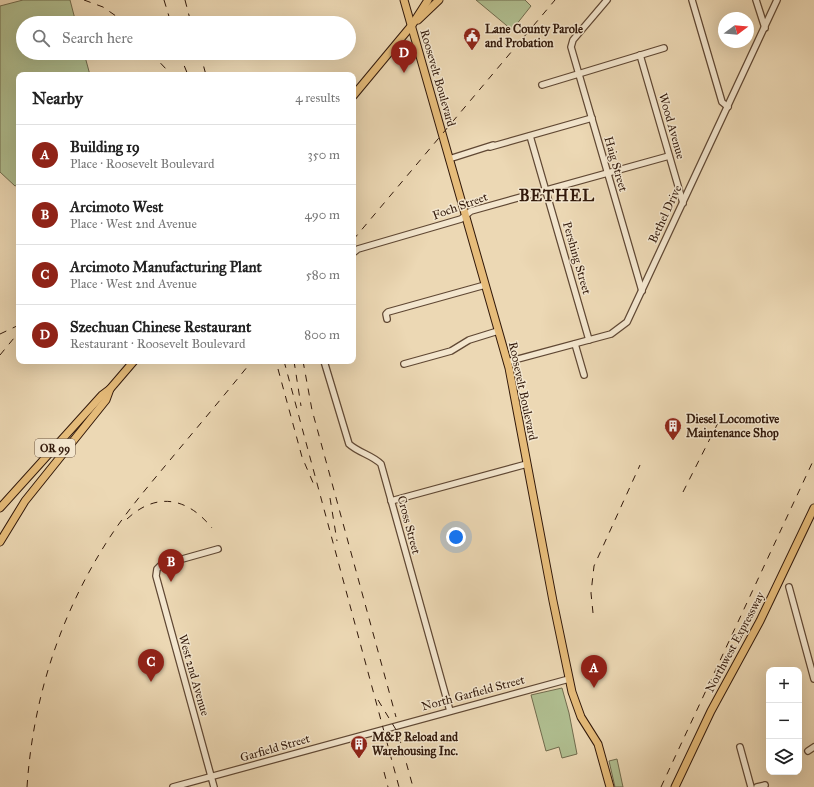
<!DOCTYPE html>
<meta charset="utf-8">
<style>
:root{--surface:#fff;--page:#f2f2f2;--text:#222;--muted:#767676;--line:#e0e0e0;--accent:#8f2418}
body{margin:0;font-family:"IM FELL Great Primer",serif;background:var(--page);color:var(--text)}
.controls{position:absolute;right:12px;bottom:12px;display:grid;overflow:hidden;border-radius:8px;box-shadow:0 4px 16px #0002}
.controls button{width:36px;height:36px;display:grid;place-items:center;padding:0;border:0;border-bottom:1px solid var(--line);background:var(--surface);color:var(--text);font:20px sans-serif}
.compass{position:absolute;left:718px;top:12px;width:36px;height:36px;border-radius:50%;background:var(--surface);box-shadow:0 4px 16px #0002;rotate:74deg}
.you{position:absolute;left:456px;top:537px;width:14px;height:14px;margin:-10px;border:3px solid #fff;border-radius:50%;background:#1a73e8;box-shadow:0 0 0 6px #1a73e833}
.badge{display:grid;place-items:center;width:26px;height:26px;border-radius:50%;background:var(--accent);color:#fff;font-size:13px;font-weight:700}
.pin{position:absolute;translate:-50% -33px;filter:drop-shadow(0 1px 2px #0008)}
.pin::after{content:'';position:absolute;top:21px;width:14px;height:12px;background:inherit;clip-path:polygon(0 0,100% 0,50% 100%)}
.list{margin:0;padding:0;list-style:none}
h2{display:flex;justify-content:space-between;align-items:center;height:52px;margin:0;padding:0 16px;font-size:17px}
h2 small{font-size:13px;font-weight:400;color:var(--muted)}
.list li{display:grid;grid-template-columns:26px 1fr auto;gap:12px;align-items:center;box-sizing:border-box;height:60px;padding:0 16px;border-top:1px solid var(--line)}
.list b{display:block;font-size:15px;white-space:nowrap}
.list p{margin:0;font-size:13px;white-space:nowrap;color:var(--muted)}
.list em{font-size:13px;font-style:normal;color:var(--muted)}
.icon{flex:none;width:22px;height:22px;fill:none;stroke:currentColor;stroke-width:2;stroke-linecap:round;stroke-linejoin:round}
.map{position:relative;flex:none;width:814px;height:787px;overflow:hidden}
.search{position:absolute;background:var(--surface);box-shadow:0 4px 16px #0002;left:16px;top:16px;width:340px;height:44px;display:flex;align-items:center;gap:10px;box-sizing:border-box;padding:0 14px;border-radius:22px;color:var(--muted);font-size:15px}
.panel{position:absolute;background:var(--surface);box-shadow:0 4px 16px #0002;left:16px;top:72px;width:340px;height:292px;border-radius:8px}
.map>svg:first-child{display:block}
.green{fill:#b1c092;stroke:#716c4e}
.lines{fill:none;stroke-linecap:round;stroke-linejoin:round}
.minor-casing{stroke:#604834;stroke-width:8}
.major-casing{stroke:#31180a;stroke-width:9}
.minor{stroke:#f3e6ce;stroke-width:5.5}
.major{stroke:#e6bc7a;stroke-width:7}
.rail{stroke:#31180a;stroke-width:1;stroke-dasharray:7 7;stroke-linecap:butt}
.labels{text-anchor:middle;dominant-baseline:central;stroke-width:3;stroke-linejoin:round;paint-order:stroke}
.shield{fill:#f3e6ce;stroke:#6b5645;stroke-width:1}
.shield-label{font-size:11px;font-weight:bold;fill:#31180a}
.poi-label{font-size:12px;font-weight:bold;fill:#31180a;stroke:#f3e6ce;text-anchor:start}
.street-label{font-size:12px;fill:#31180a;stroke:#f3e6ce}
.district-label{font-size:16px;font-weight:bold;letter-spacing:1px;fill:#31180a;stroke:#f3e6ce}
</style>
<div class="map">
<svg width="814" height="787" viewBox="0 0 814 787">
<rect width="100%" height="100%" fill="#ecd8b4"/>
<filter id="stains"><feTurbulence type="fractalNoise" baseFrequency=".005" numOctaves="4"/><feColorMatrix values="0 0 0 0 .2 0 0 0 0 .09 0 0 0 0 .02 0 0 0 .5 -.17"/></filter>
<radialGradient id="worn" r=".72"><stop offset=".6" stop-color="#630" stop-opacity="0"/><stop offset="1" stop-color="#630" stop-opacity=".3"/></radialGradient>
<!-- green -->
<g class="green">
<polygon points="23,0 70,0 76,23 23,23 23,53 84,53 90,75 19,75 19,184 15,186 0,172 0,6"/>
<polygon points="476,0 525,0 531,6 512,30"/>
<polygon points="562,688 569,713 577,754 562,758 559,747 546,751 531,695"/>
<polygon points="617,759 623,787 615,787 609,761"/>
</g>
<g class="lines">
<!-- minor casing -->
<g class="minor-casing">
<g id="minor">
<polyline points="607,0 573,40 571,47 642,291"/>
<polyline points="692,0 722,102 728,107"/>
<polyline points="756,0 765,28"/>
<polyline points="640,55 683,203"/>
<polyline points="542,85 664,48"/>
<polyline points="530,136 589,340"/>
<polyline points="490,147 592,118"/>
<polyline points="449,159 493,145"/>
<polyline points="353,253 358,249 461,219 471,211 669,156"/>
<polyline points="387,319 386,314 388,312 485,285"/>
<polyline points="575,344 584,375"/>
<path d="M324 361 349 444C359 453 372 455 381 464L450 711"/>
<polyline points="507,362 611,334 627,322 777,0"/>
<polyline points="404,364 451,351 469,340 498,331"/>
<polyline points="391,501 527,464"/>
<polyline points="789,587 814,679"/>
<polyline points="740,747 751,787"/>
<polyline points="808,751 814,747"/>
<polyline points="173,787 569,679"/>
<polyline points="214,787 156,576 157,569 161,565 218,549"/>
<polyline points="757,787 765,785"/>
</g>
</g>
<!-- major casing -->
<g class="major-casing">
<g id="major">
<polyline points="404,0 509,368 553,601 572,692 581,717 598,744 610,787"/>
<polyline points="418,20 439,0"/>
<polyline points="353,96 412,25 428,0"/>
<polyline points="0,508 102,395 110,389"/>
<polyline points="0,542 25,501 106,400 110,389 134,361"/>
<polyline points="675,787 711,711 760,621 814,508"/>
</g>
</g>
<!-- minor -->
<use href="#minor" class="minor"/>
<!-- major -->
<use href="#major" class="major"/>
<!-- rail -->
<g class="rail">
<polyline points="84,0 103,7 126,23"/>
<polyline points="164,0 171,23"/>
<polyline points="185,0 191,23"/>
<polyline points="151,53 167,70 174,75"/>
<polyline points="179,53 188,75"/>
<polyline points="200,53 206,75"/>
<polyline points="353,240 555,0"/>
<polyline points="0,334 19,325"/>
<polyline points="0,355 19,332"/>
<polyline points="284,361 399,787"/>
<polyline points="294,361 301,406"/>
<polyline points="303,361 312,410 396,717"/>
<polyline points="278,369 302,457 314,485"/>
<polyline points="683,492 723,413"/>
<polyline points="330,498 337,541"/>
<path d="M127 519C157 491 188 498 212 528"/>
<polyline points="593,613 591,593 594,566 640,465"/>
<polyline points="378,700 398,733 413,787"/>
<polyline points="384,772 388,787"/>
<path d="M27 787C33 698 60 615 108 540 128 509 152 482 175 454 201 423 227 392 252 361"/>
<polyline points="661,787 814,459"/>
</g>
</g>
<!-- icons -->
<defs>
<g id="civic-pin" transform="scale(0.9)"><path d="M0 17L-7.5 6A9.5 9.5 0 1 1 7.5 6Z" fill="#8f2418" stroke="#f3e6ce"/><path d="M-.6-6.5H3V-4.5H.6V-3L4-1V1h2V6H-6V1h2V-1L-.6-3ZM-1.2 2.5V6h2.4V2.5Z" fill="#fff"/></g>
<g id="building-pin" transform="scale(0.9)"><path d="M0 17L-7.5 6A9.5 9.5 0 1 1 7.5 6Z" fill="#8f2418" stroke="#f3e6ce"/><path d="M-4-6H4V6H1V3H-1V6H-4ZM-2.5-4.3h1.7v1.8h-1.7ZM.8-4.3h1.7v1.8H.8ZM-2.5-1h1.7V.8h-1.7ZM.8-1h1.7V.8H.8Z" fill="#fff"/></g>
</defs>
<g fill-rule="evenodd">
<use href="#civic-pin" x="472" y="36"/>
<use href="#building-pin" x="673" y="426"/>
<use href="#building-pin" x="359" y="744"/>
</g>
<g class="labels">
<!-- shield labels -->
<rect class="shield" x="35" y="439" width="40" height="18" rx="3"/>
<g class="shield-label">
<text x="55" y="448">OR 99</text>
</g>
<!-- poi labels -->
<g class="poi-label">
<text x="485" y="29">Lane County Parole<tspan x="485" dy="14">and Probation</tspan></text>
<text x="686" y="419">Diesel Locomotive<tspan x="686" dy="14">Maintenance Shop</tspan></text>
<text x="372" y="737">M&amp;P Reload and<tspan x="372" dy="14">Warehousing Inc.</tspan></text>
</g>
<!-- street labels -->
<g class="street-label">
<text transform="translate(438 78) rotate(74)">Roosevelt Boulevard</text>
<text transform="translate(672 126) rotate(74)">Wood Avenue</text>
<text transform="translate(616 164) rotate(74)">Haig Street</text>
<text transform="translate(460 206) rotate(-20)">Foch Street</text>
<text transform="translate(665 214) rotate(-65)">Bethel Drive</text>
<text transform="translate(577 258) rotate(74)">Pershing Street</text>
<text transform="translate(523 391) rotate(78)">Roosevelt Boulevard</text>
<text transform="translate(409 525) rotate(75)">Cross Street</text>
<text transform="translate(735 642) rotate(-62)">Northwest Expressway</text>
<text transform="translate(194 675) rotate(74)">West 2nd Avenue</text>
<text transform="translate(473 693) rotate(-15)">North Garfield Street</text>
<text transform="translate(275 748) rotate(-16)">Garfield Street</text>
</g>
<!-- district labels -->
<g class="district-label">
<text x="557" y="195">BETHEL</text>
</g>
</g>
<rect width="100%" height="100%" filter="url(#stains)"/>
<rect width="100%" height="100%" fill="url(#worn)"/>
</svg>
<div class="controls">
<button>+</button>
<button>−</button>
<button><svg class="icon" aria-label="layers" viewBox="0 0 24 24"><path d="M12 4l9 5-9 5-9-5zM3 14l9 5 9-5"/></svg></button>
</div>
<svg class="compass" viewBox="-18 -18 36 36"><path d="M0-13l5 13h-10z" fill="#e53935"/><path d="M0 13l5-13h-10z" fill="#767676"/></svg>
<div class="you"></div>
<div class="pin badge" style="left:594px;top:688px">A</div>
<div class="pin badge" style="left:171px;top:582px">B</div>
<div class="pin badge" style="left:151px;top:682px">C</div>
<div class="pin badge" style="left:404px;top:73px">D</div>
<div class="search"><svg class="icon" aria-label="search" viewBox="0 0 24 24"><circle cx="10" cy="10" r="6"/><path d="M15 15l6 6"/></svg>Search here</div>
<section class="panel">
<h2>Nearby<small>4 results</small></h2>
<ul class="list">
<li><span class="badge">A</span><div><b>Building 19</b><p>Place · Roosevelt Boulevard</p></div><em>350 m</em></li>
<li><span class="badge">B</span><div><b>Arcimoto West</b><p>Place · West 2nd Avenue</p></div><em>490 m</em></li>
<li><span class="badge">C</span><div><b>Arcimoto Manufacturing Plant</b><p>Place · West 2nd Avenue</p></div><em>580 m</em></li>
<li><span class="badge">D</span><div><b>Szechuan Chinese Restaurant</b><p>Restaurant · Roosevelt Boulevard</p></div><em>800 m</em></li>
</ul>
</section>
</div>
